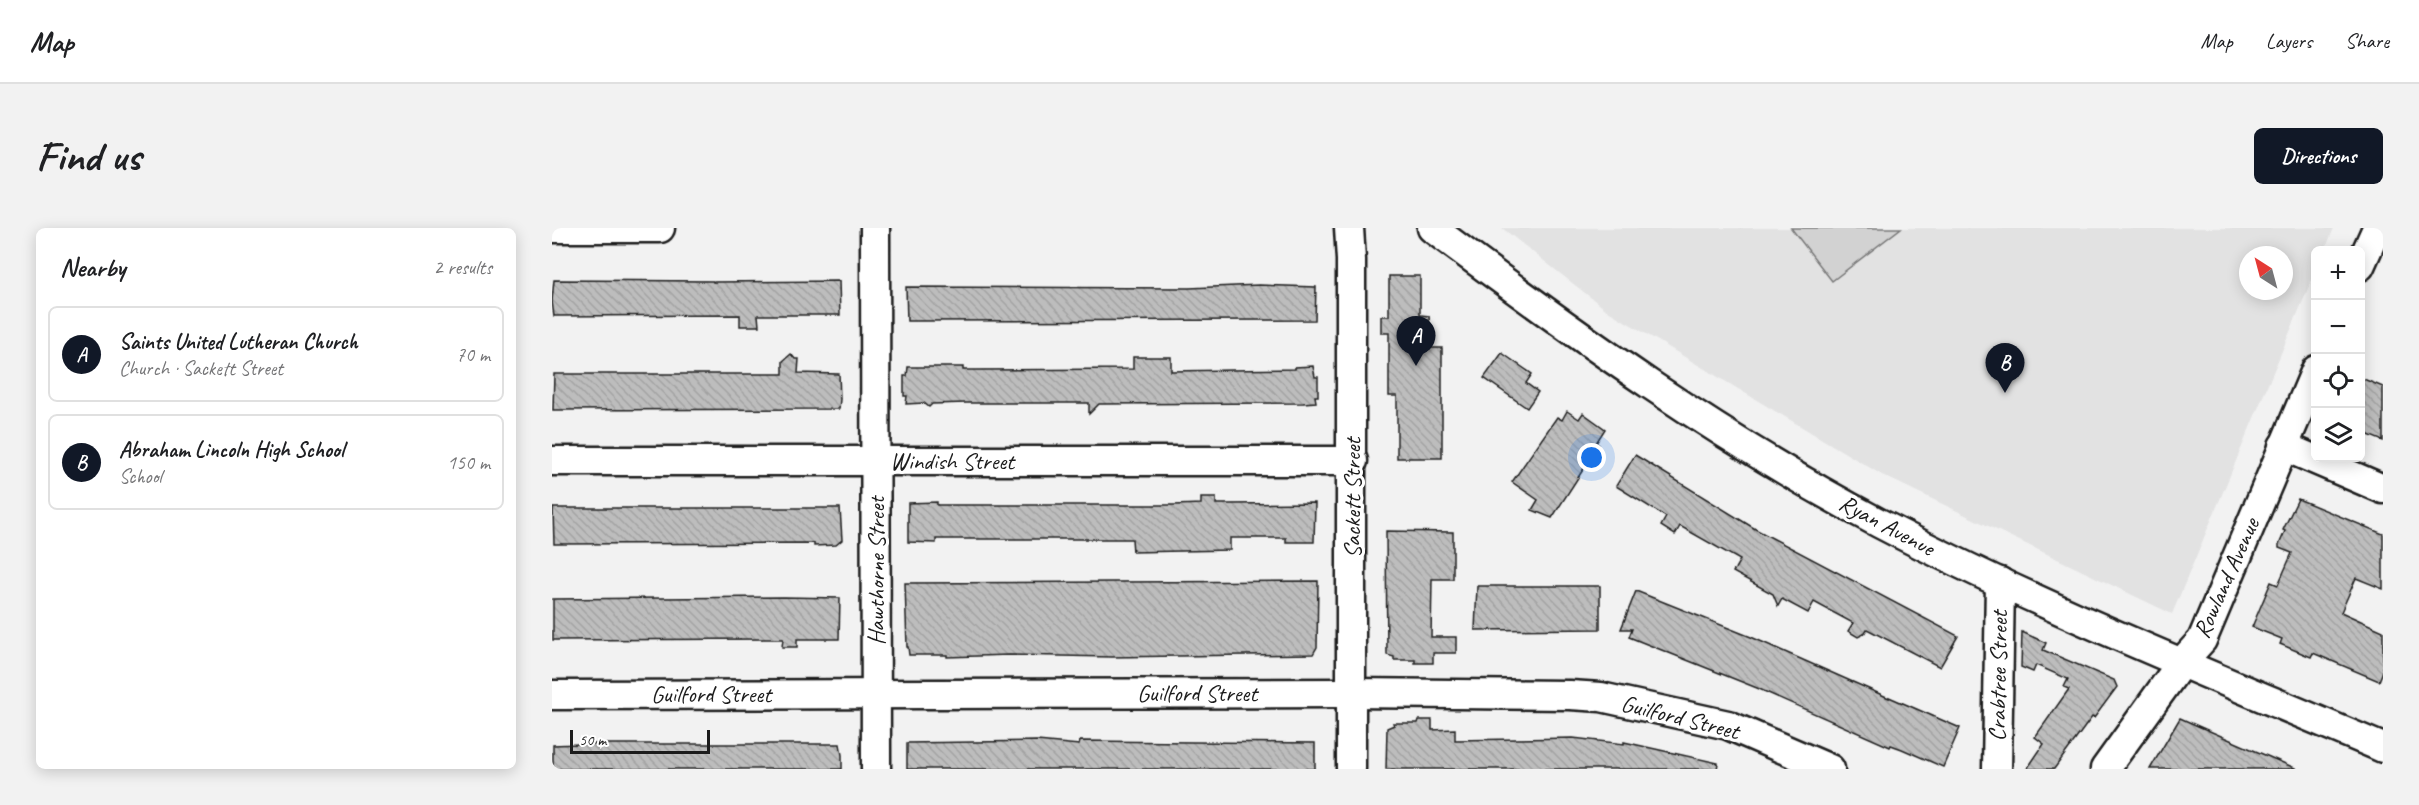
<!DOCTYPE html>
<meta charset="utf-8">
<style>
:root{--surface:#fff;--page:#f2f2f2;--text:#202124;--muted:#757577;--line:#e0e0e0;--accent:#111827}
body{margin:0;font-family:Caveat,sans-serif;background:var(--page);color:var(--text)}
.controls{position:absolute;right:18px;top:18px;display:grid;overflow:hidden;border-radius:9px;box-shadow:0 3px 15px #0003}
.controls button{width:54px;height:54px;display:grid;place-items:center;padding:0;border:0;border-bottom:2px solid var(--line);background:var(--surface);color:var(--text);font:30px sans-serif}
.compass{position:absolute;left:1687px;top:18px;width:54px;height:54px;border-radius:50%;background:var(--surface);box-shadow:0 3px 15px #0003;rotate:324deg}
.scale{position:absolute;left:18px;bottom:15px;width:140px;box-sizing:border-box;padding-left:6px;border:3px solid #1c1c1c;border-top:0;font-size:16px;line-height:21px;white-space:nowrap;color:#1c1c1c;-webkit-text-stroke:4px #fff;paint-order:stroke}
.you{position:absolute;left:1040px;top:230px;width:21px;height:21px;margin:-15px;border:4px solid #fff;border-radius:50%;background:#1a73e8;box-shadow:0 0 0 9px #1a73e833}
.badge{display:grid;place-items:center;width:39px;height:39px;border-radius:50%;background:var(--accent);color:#fff;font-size:20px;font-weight:700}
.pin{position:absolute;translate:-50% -50px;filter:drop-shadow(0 2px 3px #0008)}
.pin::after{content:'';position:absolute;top:32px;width:21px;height:18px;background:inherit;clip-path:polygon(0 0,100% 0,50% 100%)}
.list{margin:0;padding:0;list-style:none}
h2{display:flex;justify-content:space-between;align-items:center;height:78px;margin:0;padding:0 24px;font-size:26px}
h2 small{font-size:20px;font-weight:400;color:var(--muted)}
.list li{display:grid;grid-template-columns:39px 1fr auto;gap:18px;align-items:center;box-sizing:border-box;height:96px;margin:0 12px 12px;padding:0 12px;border:2px solid var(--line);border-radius:9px}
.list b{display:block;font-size:22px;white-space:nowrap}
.list p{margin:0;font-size:20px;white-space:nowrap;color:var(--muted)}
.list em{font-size:20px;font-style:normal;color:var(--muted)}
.icon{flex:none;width:33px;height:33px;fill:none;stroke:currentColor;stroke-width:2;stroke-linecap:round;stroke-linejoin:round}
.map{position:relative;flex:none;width:1831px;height:541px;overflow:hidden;border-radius:9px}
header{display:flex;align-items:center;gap:36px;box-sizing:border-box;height:84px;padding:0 30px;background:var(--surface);border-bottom:2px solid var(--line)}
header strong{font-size:28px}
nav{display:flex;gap:33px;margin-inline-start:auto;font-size:21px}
.intro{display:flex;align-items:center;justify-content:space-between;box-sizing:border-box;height:144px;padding:0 36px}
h1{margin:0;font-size:42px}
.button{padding:15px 27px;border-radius:9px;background:var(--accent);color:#fff;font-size:21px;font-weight:700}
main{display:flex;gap:36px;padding:0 36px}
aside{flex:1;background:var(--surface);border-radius:9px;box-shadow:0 3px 15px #0003}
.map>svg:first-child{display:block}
.built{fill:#e2e2e2;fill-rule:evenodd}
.grass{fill:#d2d2d2;stroke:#777;stroke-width:1.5}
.building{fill:url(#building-back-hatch);stroke:#1c1c1c;stroke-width:1.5}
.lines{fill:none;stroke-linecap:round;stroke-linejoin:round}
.minor-casing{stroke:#1c1c1c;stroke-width:33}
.minor{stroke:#fff;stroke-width:28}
.labels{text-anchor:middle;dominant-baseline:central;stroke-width:6;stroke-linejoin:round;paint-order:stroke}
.street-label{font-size:24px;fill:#1c1c1c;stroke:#fff}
</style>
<header>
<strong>Map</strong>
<nav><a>Map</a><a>Layers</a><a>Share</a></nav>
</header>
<div class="intro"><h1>Find us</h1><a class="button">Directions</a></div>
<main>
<aside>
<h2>Nearby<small>2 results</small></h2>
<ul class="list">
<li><span class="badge">A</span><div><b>Saints United Lutheran Church</b><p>Church · Sackett Street</p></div><em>70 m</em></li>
<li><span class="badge">B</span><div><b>Abraham Lincoln High School</b><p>School</p></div><em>150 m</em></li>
</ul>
</aside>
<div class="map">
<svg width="1831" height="541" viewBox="0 0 1831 541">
<defs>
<pattern id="building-back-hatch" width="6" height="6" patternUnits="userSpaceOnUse" patternTransform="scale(1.5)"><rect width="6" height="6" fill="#bdbdbd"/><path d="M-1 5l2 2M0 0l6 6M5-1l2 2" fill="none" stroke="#a2a2a2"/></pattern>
</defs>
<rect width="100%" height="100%" fill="#f2f2f2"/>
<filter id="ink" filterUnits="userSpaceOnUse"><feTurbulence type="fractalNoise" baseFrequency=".0167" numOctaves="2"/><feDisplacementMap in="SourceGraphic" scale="12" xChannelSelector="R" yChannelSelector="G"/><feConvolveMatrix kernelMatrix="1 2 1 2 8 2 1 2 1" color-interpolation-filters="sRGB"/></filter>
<g filter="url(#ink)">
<!-- built -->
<path class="built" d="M950 0H1782L1773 22H1764L1763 44 1620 386 1330 247 1056 83ZM1696 27H1732V63H1696Z"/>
<!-- grass -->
<polygon class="grass" points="1239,0 1349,0 1280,53"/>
<!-- building -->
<g class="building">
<polygon points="837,48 868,48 868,87 877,88 879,120 890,120 890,230 845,230 845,168 837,168 837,105 829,105 829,88 837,88"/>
<polygon points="2,52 161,53 161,54 287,53 288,87 206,87 207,98 188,98 188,87 2,88 0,73"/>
<polygon points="707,57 764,59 763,92 355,93 354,59 637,60"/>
<polygon points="950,125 980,146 974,155 986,164 975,180 932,150"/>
<polygon points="239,126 243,131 247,131 246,145 287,146 288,171 287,181 1,182 2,146 231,146 231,133"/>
<polygon points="581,129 619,129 619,143 743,141 743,139 761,138 763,149 766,149 766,168 763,168 764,174 751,175 547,176 537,186 537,175 414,175 380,176 377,179 372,175 354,176 355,168 352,168 352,148 355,148 356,139 411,139 411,142 425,142 581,141"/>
<polygon points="1809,150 1831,159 1831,213 1809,204"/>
<polygon points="1015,183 1027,191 1031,185 1053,201 1044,215 1047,217 1000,290 980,282 986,272 960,254 1005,189 1010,192"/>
<polygon points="1083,227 1205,302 1406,408 1388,439 1315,401 1312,406 1306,409 1296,403 1301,395 1262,374 1256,385 1230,371 1226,378 1221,366 1181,344 1188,332 1128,298 1123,307 1109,298 1114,289 1064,258"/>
<polygon points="649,270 664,270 664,276 678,276 763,275 762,314 734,314 734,310 678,310 678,322 581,324 580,311 384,311 384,315 356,314 356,275 385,274 385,277 622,277 649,276"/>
<polygon points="1746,271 1831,306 1831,361 1804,350 1789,384 1831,403 1831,443 1827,453 1761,425 1759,429 1728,416 1730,411 1700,399 1719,354 1726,357 1740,325 1727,320 1727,317 1733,303 1731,302"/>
<polygon points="1,280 288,280 290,312 284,317 262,318 262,315 2,316"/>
<polygon points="834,303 901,304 901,351 880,351 879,409 904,409 904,425 881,425 881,435 863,435 863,432 842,432 842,429 835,427"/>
<polygon points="766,353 765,419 761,426 560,429 457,427 395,429 395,427 357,427 356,419 355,419 353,355"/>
<polygon points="925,358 1048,358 1048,401 923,402"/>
<polygon points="1084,363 1199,409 1337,470 1337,469 1408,500 1391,539 1350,521 1339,517 1338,519 1205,460 1077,409 1080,401 1069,401"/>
<polygon points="231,369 288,370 287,411 245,411 245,419 230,419 231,411 1,412 1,371"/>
<polygon points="1470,404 1494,415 1491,422 1562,452 1565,459 1542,490 1540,489 1502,541 1475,541 1492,516 1483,509 1517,461 1512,459 1516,451 1484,437 1481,444 1469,439"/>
<polygon points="1628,490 1646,498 1745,541 1598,541"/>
<polygon points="867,492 880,492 880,502 903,501 903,512 1021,510 1072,516 1072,514 1166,535 1165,541 834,541 835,500 842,497 841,495 866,495"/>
<polygon points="485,513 527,517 528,513 763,515 763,541 355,541 355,515"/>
<polygon points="28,516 288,516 290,527 290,541 1,541 1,517"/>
</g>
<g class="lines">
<!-- minor casing -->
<g class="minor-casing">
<g id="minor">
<polyline points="0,0 108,0"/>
<polyline points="323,0 324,541"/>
<polyline points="797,0 799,32 799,541"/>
<path d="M880 0C1023 107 1168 211 1327 295 1490 380 1662 448 1831 520"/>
<polyline points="1808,38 1825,0"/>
<polyline points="1731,218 1831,261"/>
<polyline points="0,233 801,233"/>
<polyline points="0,467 799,465 1018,467 1049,469 1176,497 1278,541"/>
<polyline points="1445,541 1448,354"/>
<polyline points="1553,541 1630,434 1650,412 1764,142"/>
</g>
</g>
<!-- minor -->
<use href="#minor" class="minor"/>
</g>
</g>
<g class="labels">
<!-- street labels -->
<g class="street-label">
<text x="400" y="233">Windish Street</text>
<text transform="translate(800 270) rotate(-90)">Sackett Street</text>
<text transform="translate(1335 297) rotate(28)">Ryan Avenue</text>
<text transform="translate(324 343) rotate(-90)">Hawthorne Street</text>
<text transform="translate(1674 350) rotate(-66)">Rowland Avenue</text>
<text transform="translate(1446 448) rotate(-89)">Crabtree Street</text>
<text x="645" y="465">Guilford Street</text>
<text x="159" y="466">Guilford Street</text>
<text transform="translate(1128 489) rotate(14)">Guilford Street</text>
</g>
</g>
</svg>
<div class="controls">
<button>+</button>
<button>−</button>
<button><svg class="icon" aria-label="locate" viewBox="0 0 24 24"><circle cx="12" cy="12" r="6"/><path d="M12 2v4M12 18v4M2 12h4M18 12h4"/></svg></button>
<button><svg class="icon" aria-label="layers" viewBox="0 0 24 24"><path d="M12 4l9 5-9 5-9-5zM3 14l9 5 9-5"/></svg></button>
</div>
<svg class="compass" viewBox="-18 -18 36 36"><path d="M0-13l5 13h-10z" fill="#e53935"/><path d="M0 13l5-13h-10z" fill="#757577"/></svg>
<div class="scale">50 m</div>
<div class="you"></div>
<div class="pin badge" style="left:864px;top:138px">A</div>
<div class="pin badge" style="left:1453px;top:165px">B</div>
</div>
</main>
